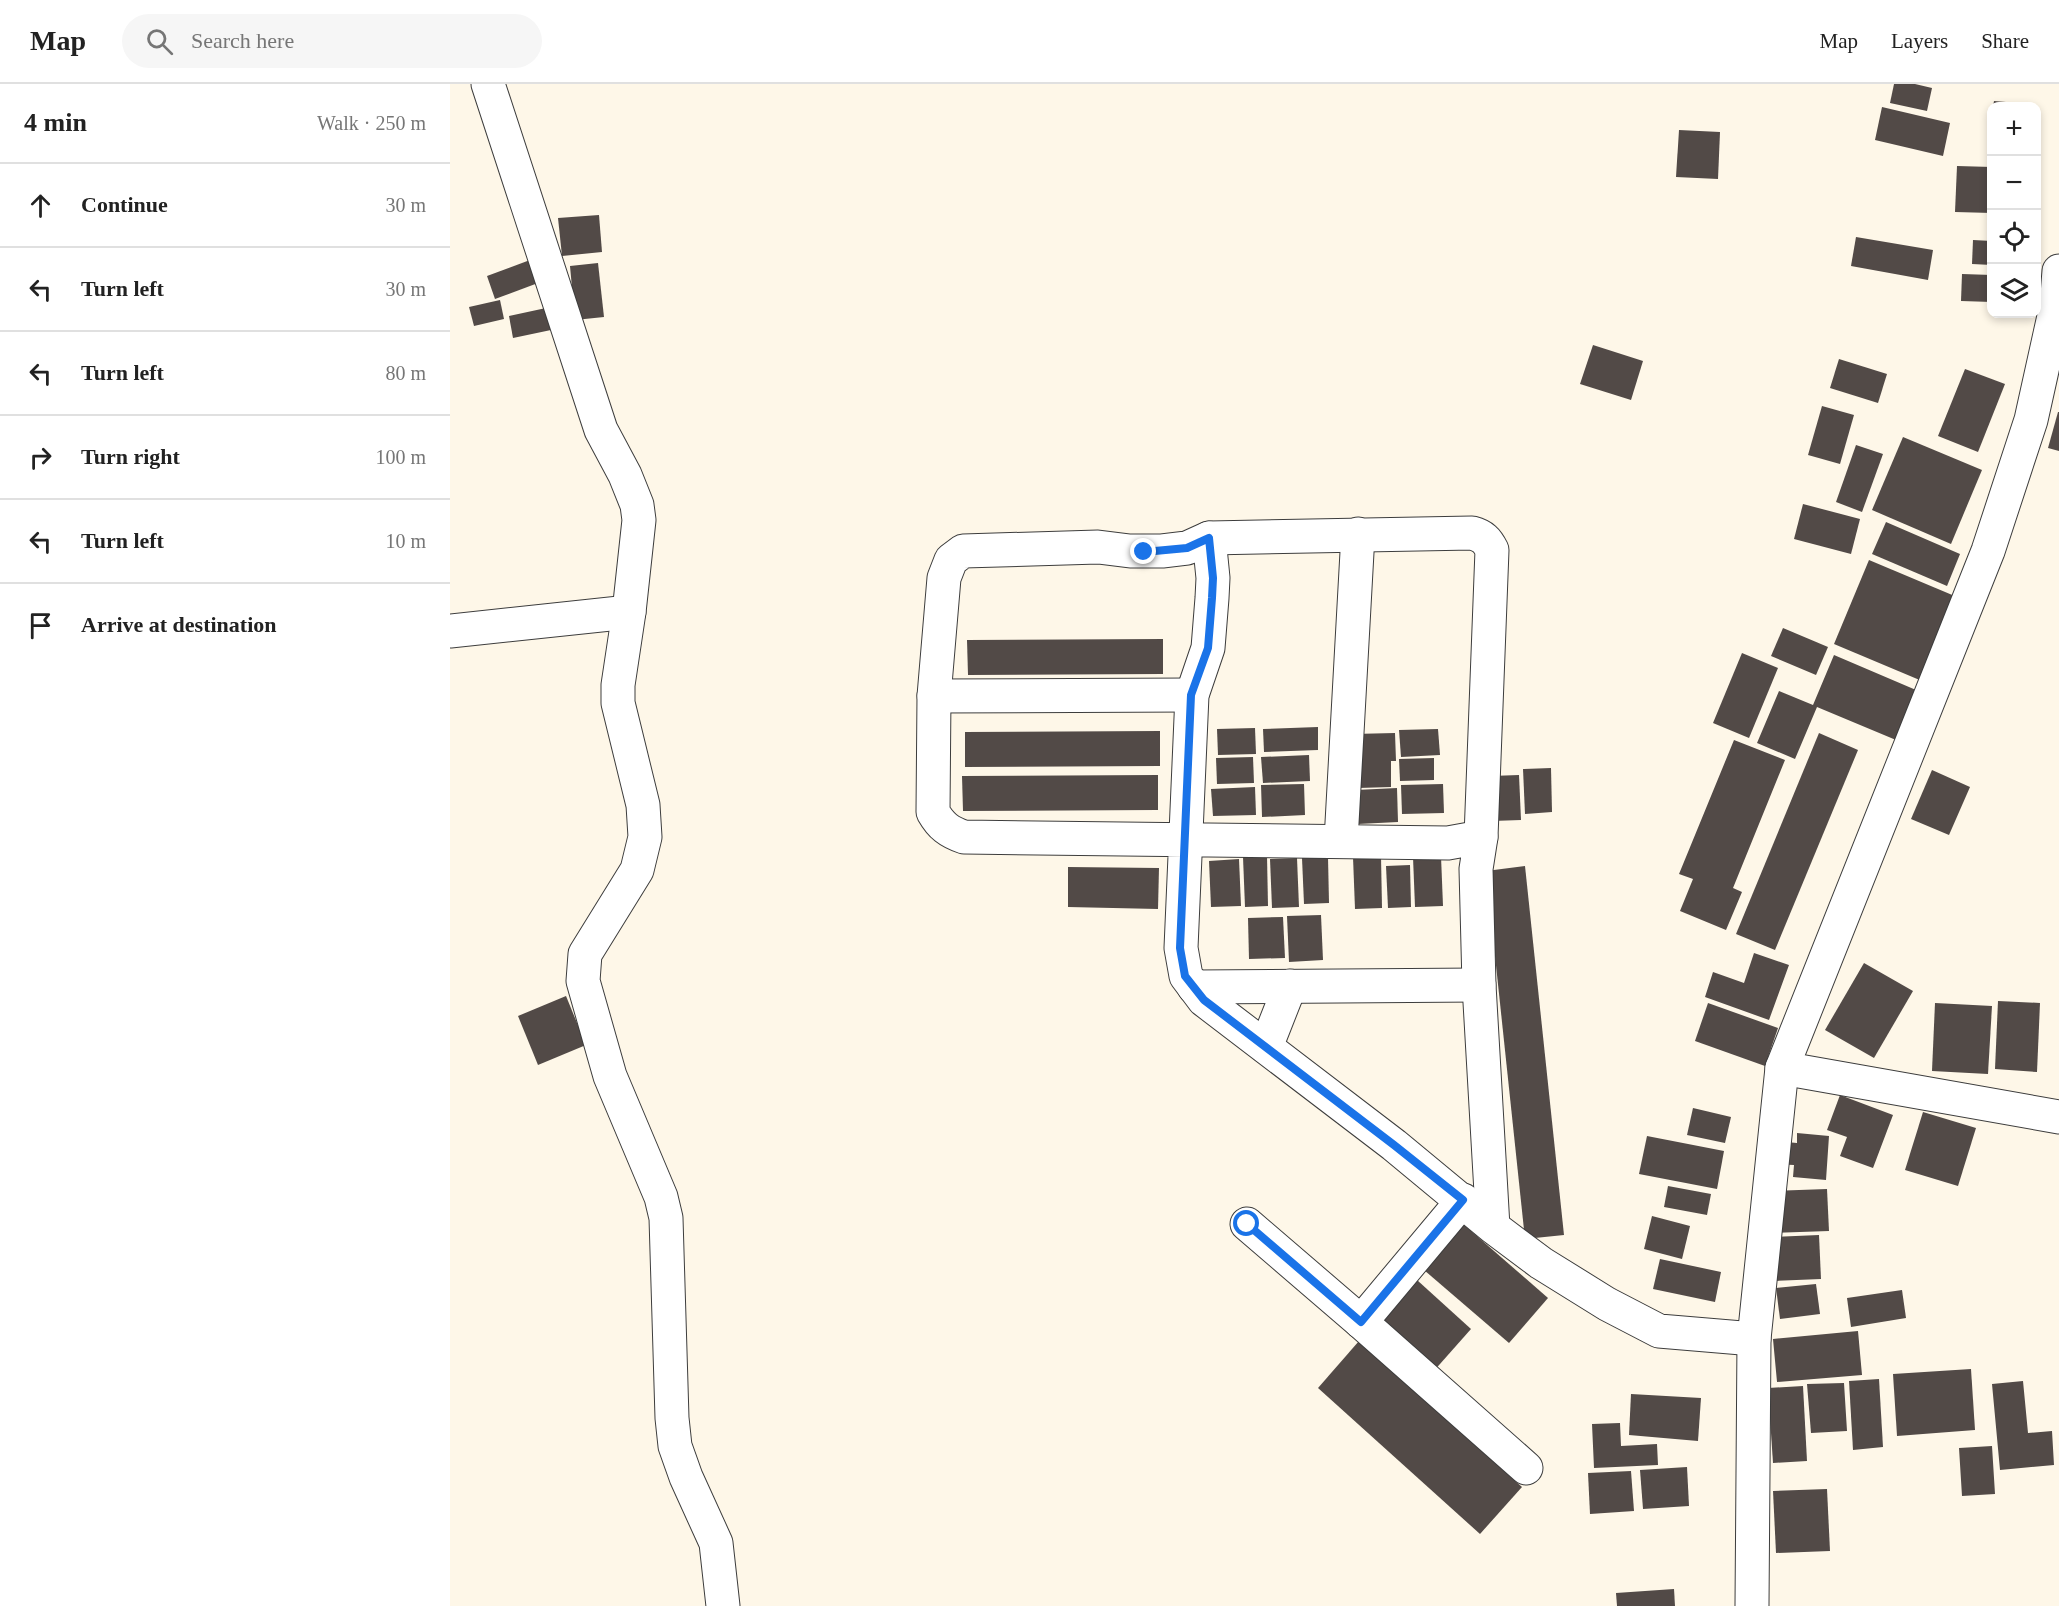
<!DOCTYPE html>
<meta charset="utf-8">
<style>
:root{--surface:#fff;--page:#f6f6f6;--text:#222;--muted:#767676;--line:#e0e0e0}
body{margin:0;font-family:"Times New Roman",serif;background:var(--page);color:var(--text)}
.controls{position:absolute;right:18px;top:18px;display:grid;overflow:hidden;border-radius:12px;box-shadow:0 3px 9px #0003}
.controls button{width:54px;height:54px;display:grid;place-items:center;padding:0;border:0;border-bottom:2px solid var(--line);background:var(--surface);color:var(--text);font:30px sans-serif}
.stop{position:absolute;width:18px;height:18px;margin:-14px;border:4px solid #1a73e8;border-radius:50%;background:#fff}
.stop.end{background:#1a73e8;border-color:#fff;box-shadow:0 2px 6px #0008}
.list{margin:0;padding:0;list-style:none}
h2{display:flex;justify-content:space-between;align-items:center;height:78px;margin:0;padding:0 24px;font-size:26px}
h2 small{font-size:20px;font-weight:400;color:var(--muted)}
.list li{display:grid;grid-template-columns:39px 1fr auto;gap:18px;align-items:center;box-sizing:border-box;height:84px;padding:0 24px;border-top:2px solid var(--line)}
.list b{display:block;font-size:22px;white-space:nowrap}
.list em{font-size:20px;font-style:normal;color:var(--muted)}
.icon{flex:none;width:33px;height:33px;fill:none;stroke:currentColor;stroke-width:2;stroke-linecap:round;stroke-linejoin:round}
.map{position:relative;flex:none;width:1609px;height:1522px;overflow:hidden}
header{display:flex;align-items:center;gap:36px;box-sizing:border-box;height:84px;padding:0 30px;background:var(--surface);border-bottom:2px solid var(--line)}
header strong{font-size:28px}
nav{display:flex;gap:33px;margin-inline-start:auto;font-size:21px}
.search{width:420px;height:54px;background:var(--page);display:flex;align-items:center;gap:15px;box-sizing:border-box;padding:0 21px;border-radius:33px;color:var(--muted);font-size:22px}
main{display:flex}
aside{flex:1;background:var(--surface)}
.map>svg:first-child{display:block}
.building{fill:#524a47}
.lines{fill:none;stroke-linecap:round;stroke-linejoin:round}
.minor-casing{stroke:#3d3d3d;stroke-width:35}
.minor{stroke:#fff;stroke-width:33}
.route{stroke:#1a73e8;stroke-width:8}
</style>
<header>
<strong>Map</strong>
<div class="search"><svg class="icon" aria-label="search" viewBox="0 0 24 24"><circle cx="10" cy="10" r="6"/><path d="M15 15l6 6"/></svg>Search here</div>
<nav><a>Map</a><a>Layers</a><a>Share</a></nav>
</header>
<main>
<aside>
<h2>4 min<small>Walk · 250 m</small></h2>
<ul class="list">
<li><svg class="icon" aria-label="ahead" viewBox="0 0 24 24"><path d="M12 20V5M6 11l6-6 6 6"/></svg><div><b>Continue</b></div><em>30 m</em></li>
<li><svg class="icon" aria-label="left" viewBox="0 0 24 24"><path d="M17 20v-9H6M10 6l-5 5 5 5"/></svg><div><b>Turn left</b></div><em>30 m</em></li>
<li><svg class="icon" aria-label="left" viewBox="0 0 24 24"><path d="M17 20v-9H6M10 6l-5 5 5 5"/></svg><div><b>Turn left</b></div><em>80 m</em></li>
<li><svg class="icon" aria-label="right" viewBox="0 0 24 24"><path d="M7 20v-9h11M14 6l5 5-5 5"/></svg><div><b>Turn right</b></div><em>100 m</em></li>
<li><svg class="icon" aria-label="left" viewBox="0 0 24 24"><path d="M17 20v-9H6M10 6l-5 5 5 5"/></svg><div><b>Turn left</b></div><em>10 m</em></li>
<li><svg class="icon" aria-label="arrive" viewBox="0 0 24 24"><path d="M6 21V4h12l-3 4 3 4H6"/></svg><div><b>Arrive at destination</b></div></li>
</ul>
</aside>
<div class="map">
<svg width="1609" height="1522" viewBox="0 0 1609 1522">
<rect width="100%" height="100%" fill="#fef7e8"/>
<!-- building -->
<g class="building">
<polygon points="1444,0 1465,0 1482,4 1477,27 1440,19"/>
<polygon points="1544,17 1580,20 1580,22 1543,22"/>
<polygon points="1432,23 1500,39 1493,72 1425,56"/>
<polygon points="1229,46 1270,48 1268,95 1226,93"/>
<polygon points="1507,82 1542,83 1542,129 1505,128"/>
<polygon points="149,131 152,168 112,172 108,134"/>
<polygon points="1406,153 1483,166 1478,196 1401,182"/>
<polygon points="1523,156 1542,157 1542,181 1522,180"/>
<polygon points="80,176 88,199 45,215 37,192"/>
<polygon points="148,179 154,233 125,236 120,182"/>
<polygon points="1512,190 1542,191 1542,218 1511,217"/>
<polygon points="50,216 54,235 24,242 19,223"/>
<polygon points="96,224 101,246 63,254 59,232"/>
<polygon points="1143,261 1193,277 1181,316 1130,300"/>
<polygon points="1389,275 1437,290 1428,319 1380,304"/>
<polygon points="1515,285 1555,300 1528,368 1488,352"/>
<polygon points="1372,322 1404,331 1390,380 1358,371"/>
<polygon points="1608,328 1609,328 1609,367 1598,364"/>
<polygon points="1453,353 1532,386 1501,460 1422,426"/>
<polygon points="1406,361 1433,370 1412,428 1386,418"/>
<polygon points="1353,420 1410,435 1401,470 1344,455"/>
<polygon points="1436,438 1510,470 1497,502 1422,470"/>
<polygon points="1419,476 1507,513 1472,597 1384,560"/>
<polygon points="1333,544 1378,563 1366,591 1321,572"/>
<polygon points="713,555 713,590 518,591 517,556"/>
<polygon points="1292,569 1328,584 1299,654 1263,639"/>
<polygon points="1384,571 1466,606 1446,656 1367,623 1345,675 1307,659 1329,607 1363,621"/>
<polygon points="868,643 868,666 814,668 813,645"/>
<polygon points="805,644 806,670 768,671 767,645"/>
<polygon points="988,645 990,671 951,673 949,646"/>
<polygon points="710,647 710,682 515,683 515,648"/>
<polygon points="945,649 946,677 941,677 941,703 908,704 903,650"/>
<polygon points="1369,649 1408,666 1325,866 1286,850"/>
<polygon points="1284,656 1335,676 1283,804 1292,808 1276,846 1230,827 1243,795 1229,790"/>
<polygon points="859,671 860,697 813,699 811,673"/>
<polygon points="803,673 804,699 767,700 766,674"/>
<polygon points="984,674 984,696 950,697 949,675"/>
<polygon points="1101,684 1102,728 1075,730 1073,685"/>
<polygon points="1482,686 1520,703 1499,751 1461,735"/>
<polygon points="708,691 708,726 513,727 512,692"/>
<polygon points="1069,691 1071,736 1042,737 1041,692"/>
<polygon points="854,700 855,731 812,733 811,701"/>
<polygon points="993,700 994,729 952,730 951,701"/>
<polygon points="805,703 806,731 763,732 761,705"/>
<polygon points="947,704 948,738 908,740 906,706"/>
<polygon points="817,772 818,822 795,823 793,773"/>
<polygon points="931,772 932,824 905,825 903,773"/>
<polygon points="991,772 993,822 965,823 963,773"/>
<polygon points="878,773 879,819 854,820 852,774"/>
<polygon points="847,774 849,823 822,824 820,775"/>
<polygon points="789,775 791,822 761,823 759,777"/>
<polygon points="960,781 961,823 938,824 936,782"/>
<polygon points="1075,782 1114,1151 1075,1155 1036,787"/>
<polygon points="618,783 709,784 708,825 618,823"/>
<polygon points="871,831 873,876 839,878 837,832"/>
<polygon points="833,833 835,874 799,875 798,834"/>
<polygon points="1304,869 1339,881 1319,936 1255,913 1263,888 1294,899"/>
<polygon points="1414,879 1463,907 1424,974 1375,946"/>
<polygon points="116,912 136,961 88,981 68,932"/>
<polygon points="1548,917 1590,919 1587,988 1545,985"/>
<polygon points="1258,919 1328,944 1315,982 1245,957"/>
<polygon points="1485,919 1542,922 1538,990 1482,987"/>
<polygon points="1390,1011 1443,1031 1423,1084 1390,1072 1397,1053 1377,1046"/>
<polygon points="1243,1024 1281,1033 1275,1059 1237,1051"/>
<polygon points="1473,1028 1526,1044 1508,1102 1455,1086"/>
<polygon points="1347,1049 1379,1052 1376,1096 1343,1093 1344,1081 1324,1080 1326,1057 1347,1059"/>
<polygon points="1197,1052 1274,1067 1267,1105 1189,1090"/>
<polygon points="1218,1102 1261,1110 1257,1131 1214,1123"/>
<polygon points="1377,1105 1379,1147 1324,1149 1322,1107"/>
<polygon points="1202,1132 1240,1142 1232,1175 1194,1165"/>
<polygon points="1013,1140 1098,1214 1059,1259 974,1186"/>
<polygon points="1369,1151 1371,1195 1325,1197 1323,1153"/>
<polygon points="1210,1175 1271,1188 1265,1218 1203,1205"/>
<polygon points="967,1196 1021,1245 982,1289 927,1240"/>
<polygon points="1366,1200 1370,1230 1330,1235 1326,1204"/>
<polygon points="1452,1206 1456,1234 1401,1243 1397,1214"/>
<polygon points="1408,1247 1412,1291 1327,1298 1323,1255"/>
<polygon points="909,1257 1072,1403 1030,1450 868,1304"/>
<polygon points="1521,1285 1525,1346 1447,1352 1443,1290"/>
<polygon points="1429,1295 1433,1363 1403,1366 1399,1297"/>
<polygon points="1573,1297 1578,1349 1602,1347 1604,1381 1550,1386 1542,1300"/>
<polygon points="1394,1299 1397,1347 1361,1349 1357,1300"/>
<polygon points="1353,1302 1357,1377 1323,1379 1318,1304"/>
<polygon points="1181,1310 1251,1314 1248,1357 1179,1351"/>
<polygon points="1170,1339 1171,1362 1207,1360 1208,1381 1144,1384 1142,1340"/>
<polygon points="1542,1362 1545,1410 1512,1412 1509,1364"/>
<polygon points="1237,1383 1239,1422 1193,1425 1190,1386"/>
<polygon points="1181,1387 1184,1427 1140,1430 1138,1389"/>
<polygon points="1377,1405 1380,1467 1326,1469 1323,1407"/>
<polygon points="1224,1505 1225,1522 1167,1522 1166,1509"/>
</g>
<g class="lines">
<!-- minor casing -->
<g class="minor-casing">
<g id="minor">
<polyline points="38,0 151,346 175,391 187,421 189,436 179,528 168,601 168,619 193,721 195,753 187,786 135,870 133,897 160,992 211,1113 216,1134 222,1334 225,1362 236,1393 266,1459 273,1522"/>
<path d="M759 454 1022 449C1033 452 1037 456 1042 466L1031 753"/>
<polyline points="0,547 179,528"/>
<polyline points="484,612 742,611"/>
<polyline points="891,757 908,450"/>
<polyline points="744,903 1029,901"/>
<polyline points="816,963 840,902"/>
<polyline points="1332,984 1609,1033"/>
<polyline points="797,1140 911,1238 1076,1384"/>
<path d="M1043 1143 1029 901 1026 785 1031 753 998 759 514 753C499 748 491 742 483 728L484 612 494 494 501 476 513 467 648 463 680 467H712L737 464 759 454 763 494 762 514 758 564 742 611 731 864 736 892 754 916 944 1061 1043 1143 1091 1179 1157 1220 1209 1247 1304 1255"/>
<polyline points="911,1238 1013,1116"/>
<polyline points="1302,1522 1304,1255 1332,984 1538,467 1581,336 1606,223 1609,187"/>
</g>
</g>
<!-- minor -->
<use href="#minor" class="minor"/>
</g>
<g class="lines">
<!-- route -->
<polyline class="route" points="694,468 737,464 759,454 763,494 762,514 758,564 741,611 730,864 735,892 754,916 944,1061 1013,1116 911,1238 797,1140"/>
</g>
</svg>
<div class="controls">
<button>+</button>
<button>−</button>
<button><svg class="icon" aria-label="locate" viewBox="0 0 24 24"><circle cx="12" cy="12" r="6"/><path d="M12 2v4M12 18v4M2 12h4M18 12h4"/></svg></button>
<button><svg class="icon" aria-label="layers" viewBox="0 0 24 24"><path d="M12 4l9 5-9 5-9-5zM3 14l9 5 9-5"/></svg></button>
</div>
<div class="stop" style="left:797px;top:1140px"></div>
<div class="stop end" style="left:694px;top:468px"></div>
</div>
</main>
